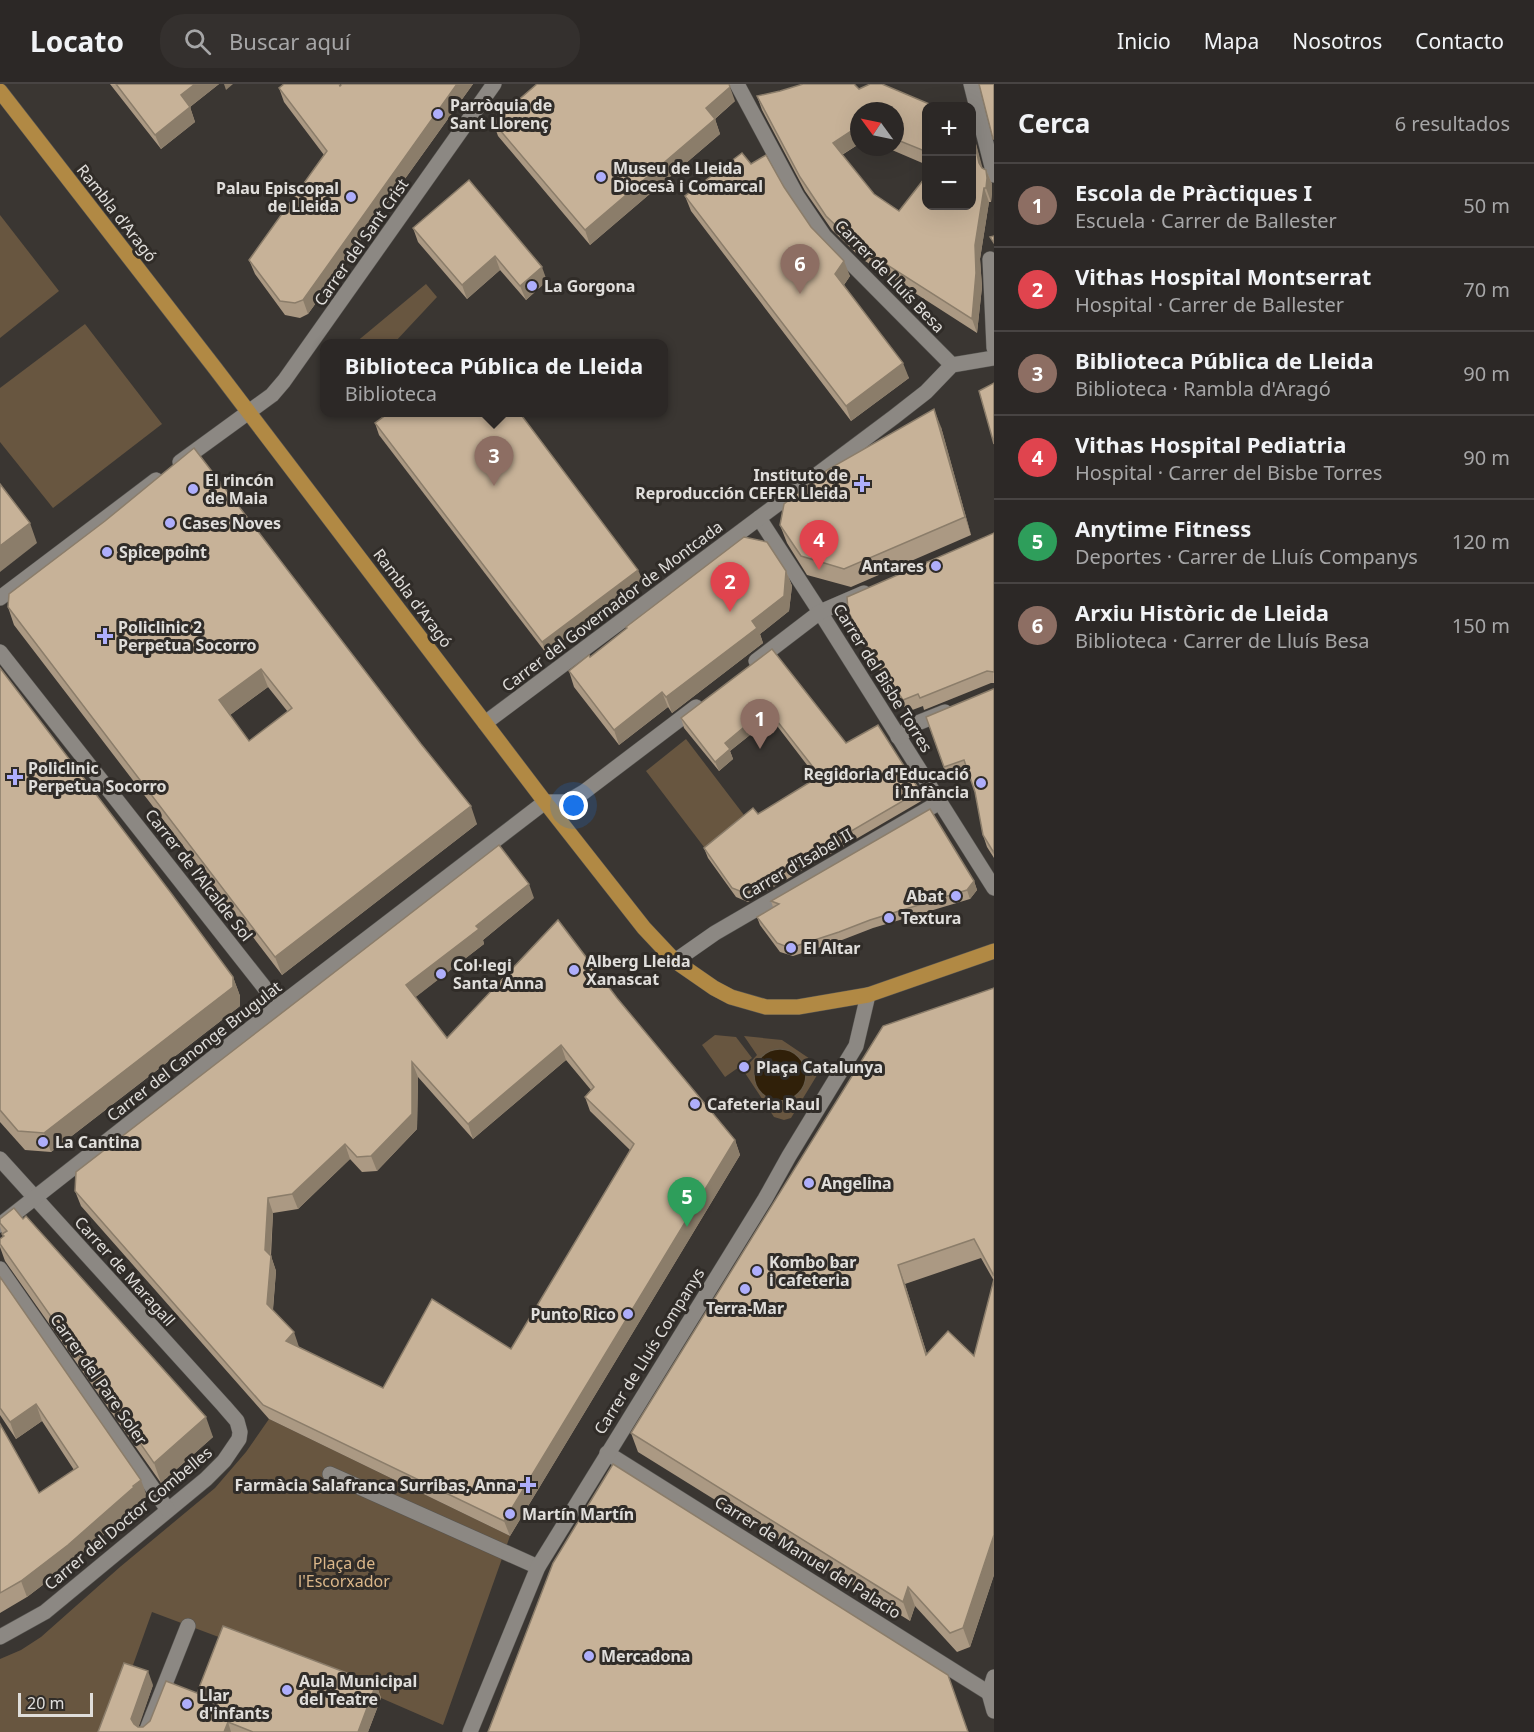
<!DOCTYPE html>
<html lang="es">
<meta charset="utf-8">
<style>
:root{--surface:#2c2826;--page:#34302e;--text:#f1f3f6;--muted:#a6a6a7;--line:#484443;--accent:#8abfa5}
body{margin:0;font-family:"Noto Sans",sans-serif;background:var(--page);color:var(--text)}
.controls{position:absolute;right:18px;top:18px;display:grid;overflow:hidden;border-radius:12px;box-shadow:0 6px 24px #0002}
.controls button{width:54px;height:54px;display:grid;place-items:center;padding:0;border:0;border-bottom:2px solid var(--line);background:var(--surface);color:var(--text);font:30px sans-serif}
.compass{position:absolute;left:850px;top:18px;width:54px;height:54px;border-radius:50%;background:var(--surface);box-shadow:0 6px 24px #0002;rotate:303deg}
.scale{position:absolute;left:18px;bottom:15px;width:75px;box-sizing:border-box;padding-left:6px;border:3px solid #e0dedb;border-top:0;font-size:16px;line-height:21px;white-space:nowrap;color:#e0dedb;-webkit-text-stroke:4px #302c28;paint-order:stroke}
.you{position:absolute;left:574px;top:722px;width:21px;height:21px;margin:-15px;border:4px solid #fff;border-radius:50%;background:#1a73e8;box-shadow:0 0 0 9px #1a73e833}
.badge{display:grid;place-items:center;width:39px;height:39px;border-radius:50%;background:var(--accent);color:#fff;font-size:20px;font-weight:700}
.pin{position:absolute;translate:-50% -50px;filter:drop-shadow(0 2px 3px #0008)}
.pin::after{content:'';position:absolute;top:32px;width:21px;height:18px;background:inherit;clip-path:polygon(0 0,100% 0,50% 100%)}
.popup{position:absolute;left:320px;top:255px;width:348px;height:78px;box-sizing:border-box;display:grid;place-content:center;border-radius:12px;background:var(--surface);filter:drop-shadow(0 2px 4px #0005);font-size:20px;white-space:nowrap;color:var(--muted)}
.popup b{font-size:22px;color:var(--text)}
.popup::after{content:'';position:absolute;left:50%;top:100%;margin-left:-12px;border:12px solid transparent;border-top-color:var(--surface)}
.list{margin:0;padding:0;list-style:none}
h2{display:flex;justify-content:space-between;align-items:center;height:78px;margin:0;padding:0 24px;font-size:26px}
h2 small{font-size:20px;font-weight:400;color:var(--muted)}
.list li{display:grid;grid-template-columns:39px 1fr auto;gap:18px;align-items:center;box-sizing:border-box;height:84px;padding:0 24px;border-top:2px solid var(--line)}
.list b{display:block;font-size:22px;white-space:nowrap}
.list p{margin:0;font-size:20px;white-space:nowrap;color:var(--muted)}
.list em{font-size:20px;font-style:normal;color:var(--muted)}
.icon{flex:none;width:33px;height:33px;fill:none;stroke:currentColor;stroke-width:2;stroke-linecap:round;stroke-linejoin:round}
.map{position:relative;flex:none;width:994px;height:1648px;overflow:hidden}
header{display:flex;align-items:center;gap:36px;box-sizing:border-box;height:84px;padding:0 30px;background:var(--surface);border-bottom:2px solid var(--line)}
header strong{font-size:28px}
nav{display:flex;gap:33px;margin-inline-start:auto;font-size:21px}
.search{width:420px;height:54px;background:var(--page);display:flex;align-items:center;gap:15px;box-sizing:border-box;padding:0 21px;border-radius:24px;color:var(--muted);font-size:22px}
main{display:flex}
aside{flex:1;background:var(--surface)}
.map>svg:first-child{display:block}
.green{fill:#685640}
.water{fill:#302009;stroke:#655948;stroke-width:1.5}
.lines{fill:none;stroke-linecap:round;stroke-linejoin:round}
.minor-casing{stroke:#565450;stroke-width:16}
.major-casing{stroke:#565450;stroke-width:16}
.minor{stroke:#8c8883;stroke-width:15}
.major{stroke:#b18944;stroke-width:15}
.wall{fill:#ab9983;fill-rule:evenodd}
.shaded-wall{fill:#8b7d6a}
.building{fill:#c7b298;stroke:#8b7d6a;stroke-width:1.5;fill-rule:evenodd}
.poi-dot{fill:#aeaefb;stroke:#302c28;stroke-width:2}
.labels{text-anchor:middle;dominant-baseline:central;stroke-width:6;stroke-linejoin:round;paint-order:stroke}
.poi-label{font-size:16px;font-weight:bold;fill:#e0dedb;stroke:#302c28;text-anchor:start}
.street-label{font-size:16px;fill:#e0dedb;stroke:#302c28}
.park-label{font-size:16px;fill:#dbb78a;stroke:#302c28}
</style>
<header>
<strong>Locato</strong>
<div class="search"><svg class="icon" aria-label="search" viewBox="0 0 24 24"><circle cx="10" cy="10" r="6"/><path d="M15 15l6 6"/></svg>Buscar aquí</div>
<nav><a>Inicio</a><a>Mapa</a><a>Nosotros</a><a>Contacto</a></nav>
</header>
<main>
<div class="map">
<svg width="994" height="1648" viewBox="0 0 994 1648">
<rect width="100%" height="100%" fill="#3a3632"/>
<!-- green -->
<g class="green">
<polygon points="0,131 59,207 0,254"/>
<polygon points="426,200 437,213 394,259 355,259"/>
<polygon points="85,240 162,340 53,424 0,358 0,304"/>
<polygon points="686,655 747,735 707,767 646,687"/>
<polygon points="715,951 736,953 752,974 725,993 702,961"/>
<polygon points="744,952 782,956 822,983 791,1034 784,1036 774,1033 743,986 757,971"/>
<polygon points="269,1335 510,1452 443,1641 381,1614 152,1528 109,1648 0,1648 0,1575 21,1566 41,1553 120,1483 215,1404 246,1368"/>
</g>
<!-- water -->
<circle class="water" cx="780" cy="991" r="26"/>
<g class="lines">
<!-- minor casing -->
<g class="minor-casing">
<g id="minor">
<polyline points="737,0 797,112 824,152 952,281"/>
<polyline points="971,0 994,91"/>
<polyline points="990,175 994,264"/>
<polyline points="180,378 272,311 284,297 494,0"/>
<polyline points="759,434 820,528 994,804"/>
<polyline points="0,514 156,396"/>
<polyline points="0,568 279,922"/>
<polyline points="756,577 820,528 864,509"/>
<polyline points="485,639 894,333 926,308 952,281 994,274"/>
<polyline points="898,653 915,640 945,628"/>
<polyline points="675,877 715,849 940,718"/>
<polyline points="0,1075 224,1322 237,1337 240,1348 239,1355 224,1377 206,1395 45,1528 0,1553"/>
<polyline points="0,1141 279,922 545,718 567,718 584,708 696,623"/>
<polyline points="0,1185 168,1426"/>
<polyline points="607,1369 989,1609 994,1608"/>
<polyline points="330,1390 538,1483"/>
<polyline points="994,1593 989,1609 994,1627"/>
<polyline points="146,1648 188,1542"/>
<polyline points="470,1648 538,1483 765,1115 789,1072 856,962 868,911"/>
</g>
</g>
<!-- major casing -->
<g class="major-casing">
<polyline id="major" points="0,7 215,284 545,718 644,844 675,877 714,904 731,913 766,923 798,923 868,911 994,867"/>
</g>
<!-- minor -->
<use href="#minor" class="minor"/>
<!-- major -->
<use href="#major" class="major"/>
</g>
<!-- wall -->
<g class="wall">
<polygon points="110,0 219,0 190,23 195,38 161,65"/>
<polygon points="342,0 473,0 308,230 300,234 285,231 255,190 249,176 324,71 284,18 279,4 340,2"/>
<polygon points="859,5 927,22 927,81 885,63 895,63 895,27 859,27 859,60 842,71 874,110 899,127 972,122 972,45 982,84 986,86 992,100 992,108 991,118 989,118 980,175 982,203 977,249 862,175 832,146 805,107 762,26 757,12"/>
<polygon points="735,17 715,35 720,50 590,161 498,52 493,38"/>
<polygon points="751,80 784,103 811,143 850,192 844,201 909,294 851,337 691,127 685,112"/>
<polygon points="469,96 547,197 526,216 500,186 467,215 418,158 413,144"/>
<polygon points="375,339 643,497 546,569 379,351"/>
<polygon points="941,343 971,451 851,503 807,491 787,459 780,441"/>
<path d="M105 437 477 740 282 891 14 541 8 523ZM268 603 288 628 249 657 230 631Z"/>
<polygon points="994,449 994,599 991,599 924,626 923,622 907,628 867,567 852,538 848,527"/>
<polygon points="786,487 792,502 789,527 760,550 763,559 672,629 668,623 619,661 574,603 569,587"/>
<polygon points="772,565 846,659 920,707 923,716 748,818 736,813 708,774 704,764 817,694 771,634 730,667 733,675 719,687 684,644 681,634"/>
<polygon points="0,584 233,893 240,912 240,922 51,1068 25,1066 0,1038"/>
<polygon points="994,605 994,774 987,763 983,751 975,708 968,688 948,695 926,633"/>
<polygon points="974,797 977,806 970,815 873,844 842,856 793,872 780,868 760,841 757,833 773,823 771,817"/>
<path d="M534 814 483 856 484 860 415 913 447 954 617 914 735 1056 740 1071 510 1452 269 1335 81 1122 75 1107ZM566 976 591 1006 585 1013 590 1027 630 1066 511 1265 383 1304 299 1263 273 1226 276 1187 271 1172 273 1129 298 1125 350 1075 362 1088 377 1087 417 1045 418 993 473 1055Z"/>
<path d="M994 904V1491L970 1563 957 1568 915 1522 910 1537 638 1368 631 1349ZM981 1174 994 1197 974 1272 927 1270 905 1200Z"/>
<polygon points="0,1135 23,1135 213,1353 161,1399 5,1177 0,1163 0,1155 3,1153 0,1142"/>
<polygon points="0,1193 147,1412 139,1419 140,1420 74,1477 27,1513 0,1529 0,1340 39,1409 74,1386 42,1337 16,1355 0,1331"/>
<polygon points="376,1600 381,1614 368,1648 98,1648 153,1601 138,1643 143,1643 197,1609"/>
</g>
<!-- shaded-wall -->
<g class="shaded-wall">
<polygon points="195,0 219,0 186,26 181,11"/>
<polygon points="224,0 233,0 226,6"/>
<polygon points="457,0 473,0 308,230 303,216"/>
<polygon points="730,3 735,17 711,38 706,24"/>
<polygon points="190,23 195,38 161,65 155,51"/>
<polygon points="715,35 720,50 590,161 585,146"/>
<polygon points="859,42 859,60 838,73 833,59"/>
<polygon points="972,45 974,52 985,93 979,79"/>
<polygon points="986,86 992,100 992,108 991,118 986,104"/>
<polygon points="984,104 989,118 980,175 982,203 977,249 972,235 975,161"/>
<polygon points="495,172 500,186 467,215 462,201"/>
<polygon points="844,177 850,192 841,205 835,190"/>
<polygon points="542,183 547,197 526,216 520,202"/>
<polygon points="903,279 909,294 851,337 846,322"/>
<polygon points="934,325 941,343 971,451 965,433"/>
<polygon points="30,439 37,459 0,488 0,462"/>
<polygon points="638,486 643,497 546,569 542,558"/>
<polygon points="786,487 792,502 789,527 760,550 763,559 672,629 666,613 752,537"/>
<polygon points="261,585 268,603 226,634 219,616"/>
<polygon points="662,608 668,623 619,661 614,646"/>
<polygon points="767,624 771,634 730,667 733,675 719,687 715,678 725,659"/>
<polygon points="471,722 477,740 282,891 275,873"/>
<polygon points="974,797 977,806 970,815 967,806"/>
<polygon points="529,800 534,814 483,856 484,860 412,916 406,901 476,842"/>
<polygon points="233,893 240,912 240,922 51,1068 44,1049"/>
<polygon points="561,961 566,976 473,1055 468,1040"/>
<polygon points="412,978 418,993 417,1045 377,1087 371,1072"/>
<polygon points="735,1056 740,1071 510,1452 504,1437"/>
<polygon points="345,1060 350,1075 298,1125 292,1110"/>
<polygon points="268,1114 273,1129 270,1176 271,1172 276,1187 272,1235 267,1220 265,1166"/>
<polygon points="898,1181 905,1200 933,1290 926,1271"/>
<polygon points="294,1248 299,1263 291,1271 286,1257"/>
<polygon points="36,1320 42,1337 16,1355 10,1338"/>
<polygon points="206,1333 213,1353 161,1399 154,1379"/>
<polygon points="141,1396 147,1412 139,1419 140,1420 74,1477 27,1513 21,1497"/>
<polygon points="994,1451 994,1491 970,1563 963,1544"/>
<polygon points="908,1503 915,1522 910,1537 903,1518"/>
<polygon points="148,1587 153,1601 137,1648 131,1635"/>
<polygon points="376,1600 381,1614 368,1648 358,1648"/>
<polygon points="228,1638 231,1648 224,1648"/>
</g>
<!-- building -->
<g class="building">
<polygon points="116,0 195,0 181,11 190,23 155,51"/>
<polygon points="284,0 339,0 340,2 342,0 457,0 303,216 295,219 280,217 249,176 327,67 279,4"/>
<polygon points="537,0 729,0 730,3 706,24 715,35 585,146 493,38"/>
<polygon points="803,0 854,0 859,5 870,0 882,0 934,22 927,22 927,68 895,55 895,27 859,27 859,42 833,59 874,110 899,127 924,95 927,91 927,122 972,122 972,48 979,79 982,84 986,86 987,94 986,104 984,104 975,161 976,189 972,235 856,161 826,132 800,93 757,12 780,7"/>
<polygon points="979,0 994,0 994,55 993,55"/>
<polygon points="742,69 751,80 766,71 784,103 811,143 844,177 835,190 903,279 846,322 685,112"/>
<polygon points="469,96 542,183 520,202 495,172 462,201 413,144"/>
<polygon points="994,152 994,159 990,153"/>
<polygon points="994,299 994,360 979,307"/>
<polygon points="934,325 965,433 844,485 801,472 780,441 784,420 827,386"/>
<polygon points="390,328 519,328 638,486 542,558 375,339"/>
<path d="M194 364 421 660 471 722 275 873 8 523 9 510 105 437ZM261 585 292 624 249 657 219 616Z"/>
<polygon points="0,400 30,439 0,462"/>
<polygon points="994,449 994,588 987,587 920,614 918,610 903,616 863,556 848,527 847,513"/>
<polygon points="744,453 767,458 786,487 784,512 752,537 757,544 666,613 662,608 614,646 569,587 589,571 590,573 627,544 626,543"/>
<polygon points="772,565 846,659 878,641 920,707 745,809 732,804 704,764 753,724 758,730 820,692 767,624 725,659 730,665 715,678 681,634"/>
<polygon points="0,584 171,809 233,893 233,903 44,1049 18,1047 0,1026"/>
<polygon points="993,605 994,605 994,769 983,751 975,708 964,676 944,683 926,633"/>
<polygon points="930,725 974,797 967,806 870,836 839,848 790,864 777,859 757,833 779,820 771,817"/>
<path d="M499 761 529 800 476 842 479 845 406 901 447 954 558 836 617 914 735 1056 504 1437 263 1321 75 1107 76 1088ZM561 961 594 1003 585 1013 634 1060 511 1265 432 1215 383 1304 286 1257 294 1248 267 1220 271 1172 265 1166 268 1114 292 1110 345 1060 357 1073 371 1072 412 1030V978L468 1040Z"/>
<polygon points="994,904 994,1192 974,1155 898,1181 926,1271 948,1247 974,1272 994,1195 994,1451 963,1544 950,1549 908,1503 903,1518 631,1349 883,942"/>
<polygon points="14,1124 23,1135 26,1132 206,1333 154,1379 0,1160 0,1155 4,1152 2,1150 7,1147 0,1139 0,1135"/>
<polygon points="0,1193 141,1396 133,1402 134,1403 68,1461 21,1497 0,1509 0,1340 39,1409 78,1383 36,1320 10,1338 0,1324"/>
<polygon points="613,1380 948,1591 968,1648 488,1648 553,1479"/>
<polygon points="223,1542 376,1600 358,1648 253,1648 228,1638 224,1648 98,1648 124,1579 148,1587 131,1635 134,1640 138,1643 143,1643 150,1637 166,1597 197,1609"/>
</g>
<!-- markers -->
<g class="poi-dot">
<circle cx="438" cy="30" r="6"/>
<circle cx="601" cy="93" r="6"/>
<circle cx="351" cy="113" r="6"/>
<circle cx="532" cy="202" r="6"/>
<path d="M859 391h6v6h6v6h-6v6h-6v-6h-6v-6h6z"/>
<circle cx="193" cy="405" r="6"/>
<circle cx="170" cy="439" r="6"/>
<circle cx="107" cy="468" r="6"/>
<circle cx="936" cy="482" r="6"/>
<path d="M102 543h6v6h6v6h-6v6h-6v-6h-6v-6h6z"/>
<path d="M12 684h6v6h6v6h-6v6h-6v-6h-6v-6h6z"/>
<circle cx="981" cy="699" r="6"/>
<circle cx="956" cy="812" r="6"/>
<circle cx="889" cy="834" r="6"/>
<circle cx="791" cy="864" r="6"/>
<circle cx="574" cy="886" r="6"/>
<circle cx="441" cy="890" r="6"/>
<circle cx="744" cy="983" r="6"/>
<circle cx="695" cy="1020" r="6"/>
<circle cx="43" cy="1058" r="6"/>
<circle cx="809" cy="1099" r="6"/>
<circle cx="757" cy="1187" r="6"/>
<circle cx="745" cy="1205" r="6"/>
<circle cx="628" cy="1230" r="6"/>
<path d="M525 1392h6v6h6v6h-6v6h-6v-6h-6v-6h6z"/>
<circle cx="510" cy="1430" r="6"/>
<circle cx="589" cy="1572" r="6"/>
<circle cx="287" cy="1606" r="6"/>
<circle cx="187" cy="1620" r="6"/>
</g>
<g class="labels">
<!-- poi labels -->
<g class="poi-label">
<text x="450" y="21">Parròquia de<tspan x="450" dy="18">Sant Llorenç</tspan></text>
<text x="613" y="84">Museu de Lleida<tspan x="613" dy="18">Diocesà i Comarcal</tspan></text>
<text x="339" y="104" text-anchor="end">Palau Episcopal<tspan x="339" dy="18">de Lleida</tspan></text>
<text x="544" y="202">La Gorgona</text>
<text x="848" y="391" text-anchor="end">Instituto de<tspan x="848" dy="18">Reproducción CEFER Lleida</tspan></text>
<text x="205" y="396">El rincón<tspan x="205" dy="18">de Maia</tspan></text>
<text x="182" y="439">Cases Noves</text>
<text x="119" y="468">Spice point</text>
<text x="924" y="482" text-anchor="end">Antares</text>
<text x="118" y="543">Policlinic 2<tspan x="118" dy="18">Perpetua Socorro</tspan></text>
<text x="28" y="684">Policlinic<tspan x="28" dy="18">Perpetua Socorro</tspan></text>
<text x="969" y="690" text-anchor="end">Regidoria d'Educació<tspan x="969" dy="18">i Infància</tspan></text>
<text x="944" y="812" text-anchor="end">Abat</text>
<text x="901" y="834">Textura</text>
<text x="803" y="864">El Altar</text>
<text x="586" y="877">Alberg Lleida<tspan x="586" dy="18">Xanascat</tspan></text>
<text x="453" y="881">Col·legi<tspan x="453" dy="18">Santa Anna</tspan></text>
<text x="756" y="983">Plaça Catalunya</text>
<text x="707" y="1020">Cafeteria Raul</text>
<text x="55" y="1058">La Cantina</text>
<text x="821" y="1099">Angelina</text>
<text x="769" y="1178">Kombo bar<tspan x="769" dy="18">i cafeteria</tspan></text>
<text x="745" y="1224" text-anchor="middle">Terra-Mar</text>
<text x="616" y="1230" text-anchor="end">Punto Rico</text>
<text x="516" y="1401" text-anchor="end">Farmàcia Salafranca Surribas, Anna</text>
<text x="522" y="1430">Martín Martín</text>
<text x="601" y="1572">Mercadona</text>
<text x="299" y="1597">Aula Municipal<tspan x="299" dy="18">del Teatre</tspan></text>
<text x="199" y="1611">Llar<tspan x="199" dy="18">d'infants</tspan></text>
</g>
<!-- street labels -->
<g class="street-label">
<text transform="translate(117 129) rotate(52)">Rambla d'Aragó</text>
<text transform="translate(361 158) rotate(-55)">Carrer del Sant Crist</text>
<text transform="translate(890 192) rotate(46)">Carrer de Lluís Besa</text>
<text transform="translate(413 514) rotate(53)">Rambla d'Aragó</text>
<text transform="translate(612 522) rotate(-37)">Carrer del Governador de Montcada</text>
<text transform="translate(883 594) rotate(58)">Carrer del Bisbe Torres</text>
<text transform="translate(797 780) rotate(-30)">Carrer d'Isabel II</text>
<text transform="translate(199 791) rotate(52)">Carrer de l'Alcalde Sol</text>
<text transform="translate(194 967) rotate(-38)">Carrer del Canonge Brugulat</text>
<text transform="translate(125 1187) rotate(48)">Carrer de Maragall</text>
<text transform="translate(649 1267) rotate(-58)">Carrer de Lluís Companys</text>
<text transform="translate(99 1295) rotate(55)">Carrer del Pare Soler</text>
<text transform="translate(128 1434) rotate(-40)">Carrer del Doctor Combelles</text>
<text transform="translate(808 1473) rotate(32)">Carrer de Manuel del Palacio</text>
</g>
<!-- park labels -->
<g class="park-label">
<text x="344" y="1479">Plaça de<tspan x="344" dy="18">l'Escorxador</tspan></text>
</g>
</g>
</svg>
<div class="controls">
<button>+</button>
<button>−</button>
</div>
<svg class="compass" viewBox="-18 -18 36 36"><path d="M0-13l5 13h-10z" fill="#e53935"/><path d="M0 13l5-13h-10z" fill="#a6a6a7"/></svg>
<div class="scale">20 m</div>
<div class="you"></div>
<div class="pin badge" style="left:760px;top:665px;background:#8d6e63">1</div>
<div class="pin badge" style="left:730px;top:528px;background:#e0444e">2</div>
<div class="pin badge" style="left:494px;top:402px;background:#8d6e63">3</div>
<div class="popup"><b>Biblioteca Pública de Lleida</b>Biblioteca</div>
<div class="pin badge" style="left:819px;top:486px;background:#e0444e">4</div>
<div class="pin badge" style="left:687px;top:1143px;background:#2e9e5b">5</div>
<div class="pin badge" style="left:800px;top:210px;background:#8d6e63">6</div>
</div>
<aside>
<h2>Cerca<small>6 resultados</small></h2>
<ul class="list">
<li><span class="badge" style="background:#8d6e63">1</span><div><b>Escola de Pràctiques I</b><p>Escuela · Carrer de Ballester</p></div><em>50 m</em></li>
<li><span class="badge" style="background:#e0444e">2</span><div><b>Vithas Hospital Montserrat</b><p>Hospital · Carrer de Ballester</p></div><em>70 m</em></li>
<li><span class="badge" style="background:#8d6e63">3</span><div><b>Biblioteca Pública de Lleida</b><p>Biblioteca · Rambla d'Aragó</p></div><em>90 m</em></li>
<li><span class="badge" style="background:#e0444e">4</span><div><b>Vithas Hospital Pediatria</b><p>Hospital · Carrer del Bisbe Torres</p></div><em>90 m</em></li>
<li><span class="badge" style="background:#2e9e5b">5</span><div><b>Anytime Fitness</b><p>Deportes · Carrer de Lluís Companys</p></div><em>120 m</em></li>
<li><span class="badge" style="background:#8d6e63">6</span><div><b>Arxiu Històric de Lleida</b><p>Biblioteca · Carrer de Lluís Besa</p></div><em>150 m</em></li>
</ul>
</aside>
</main>
